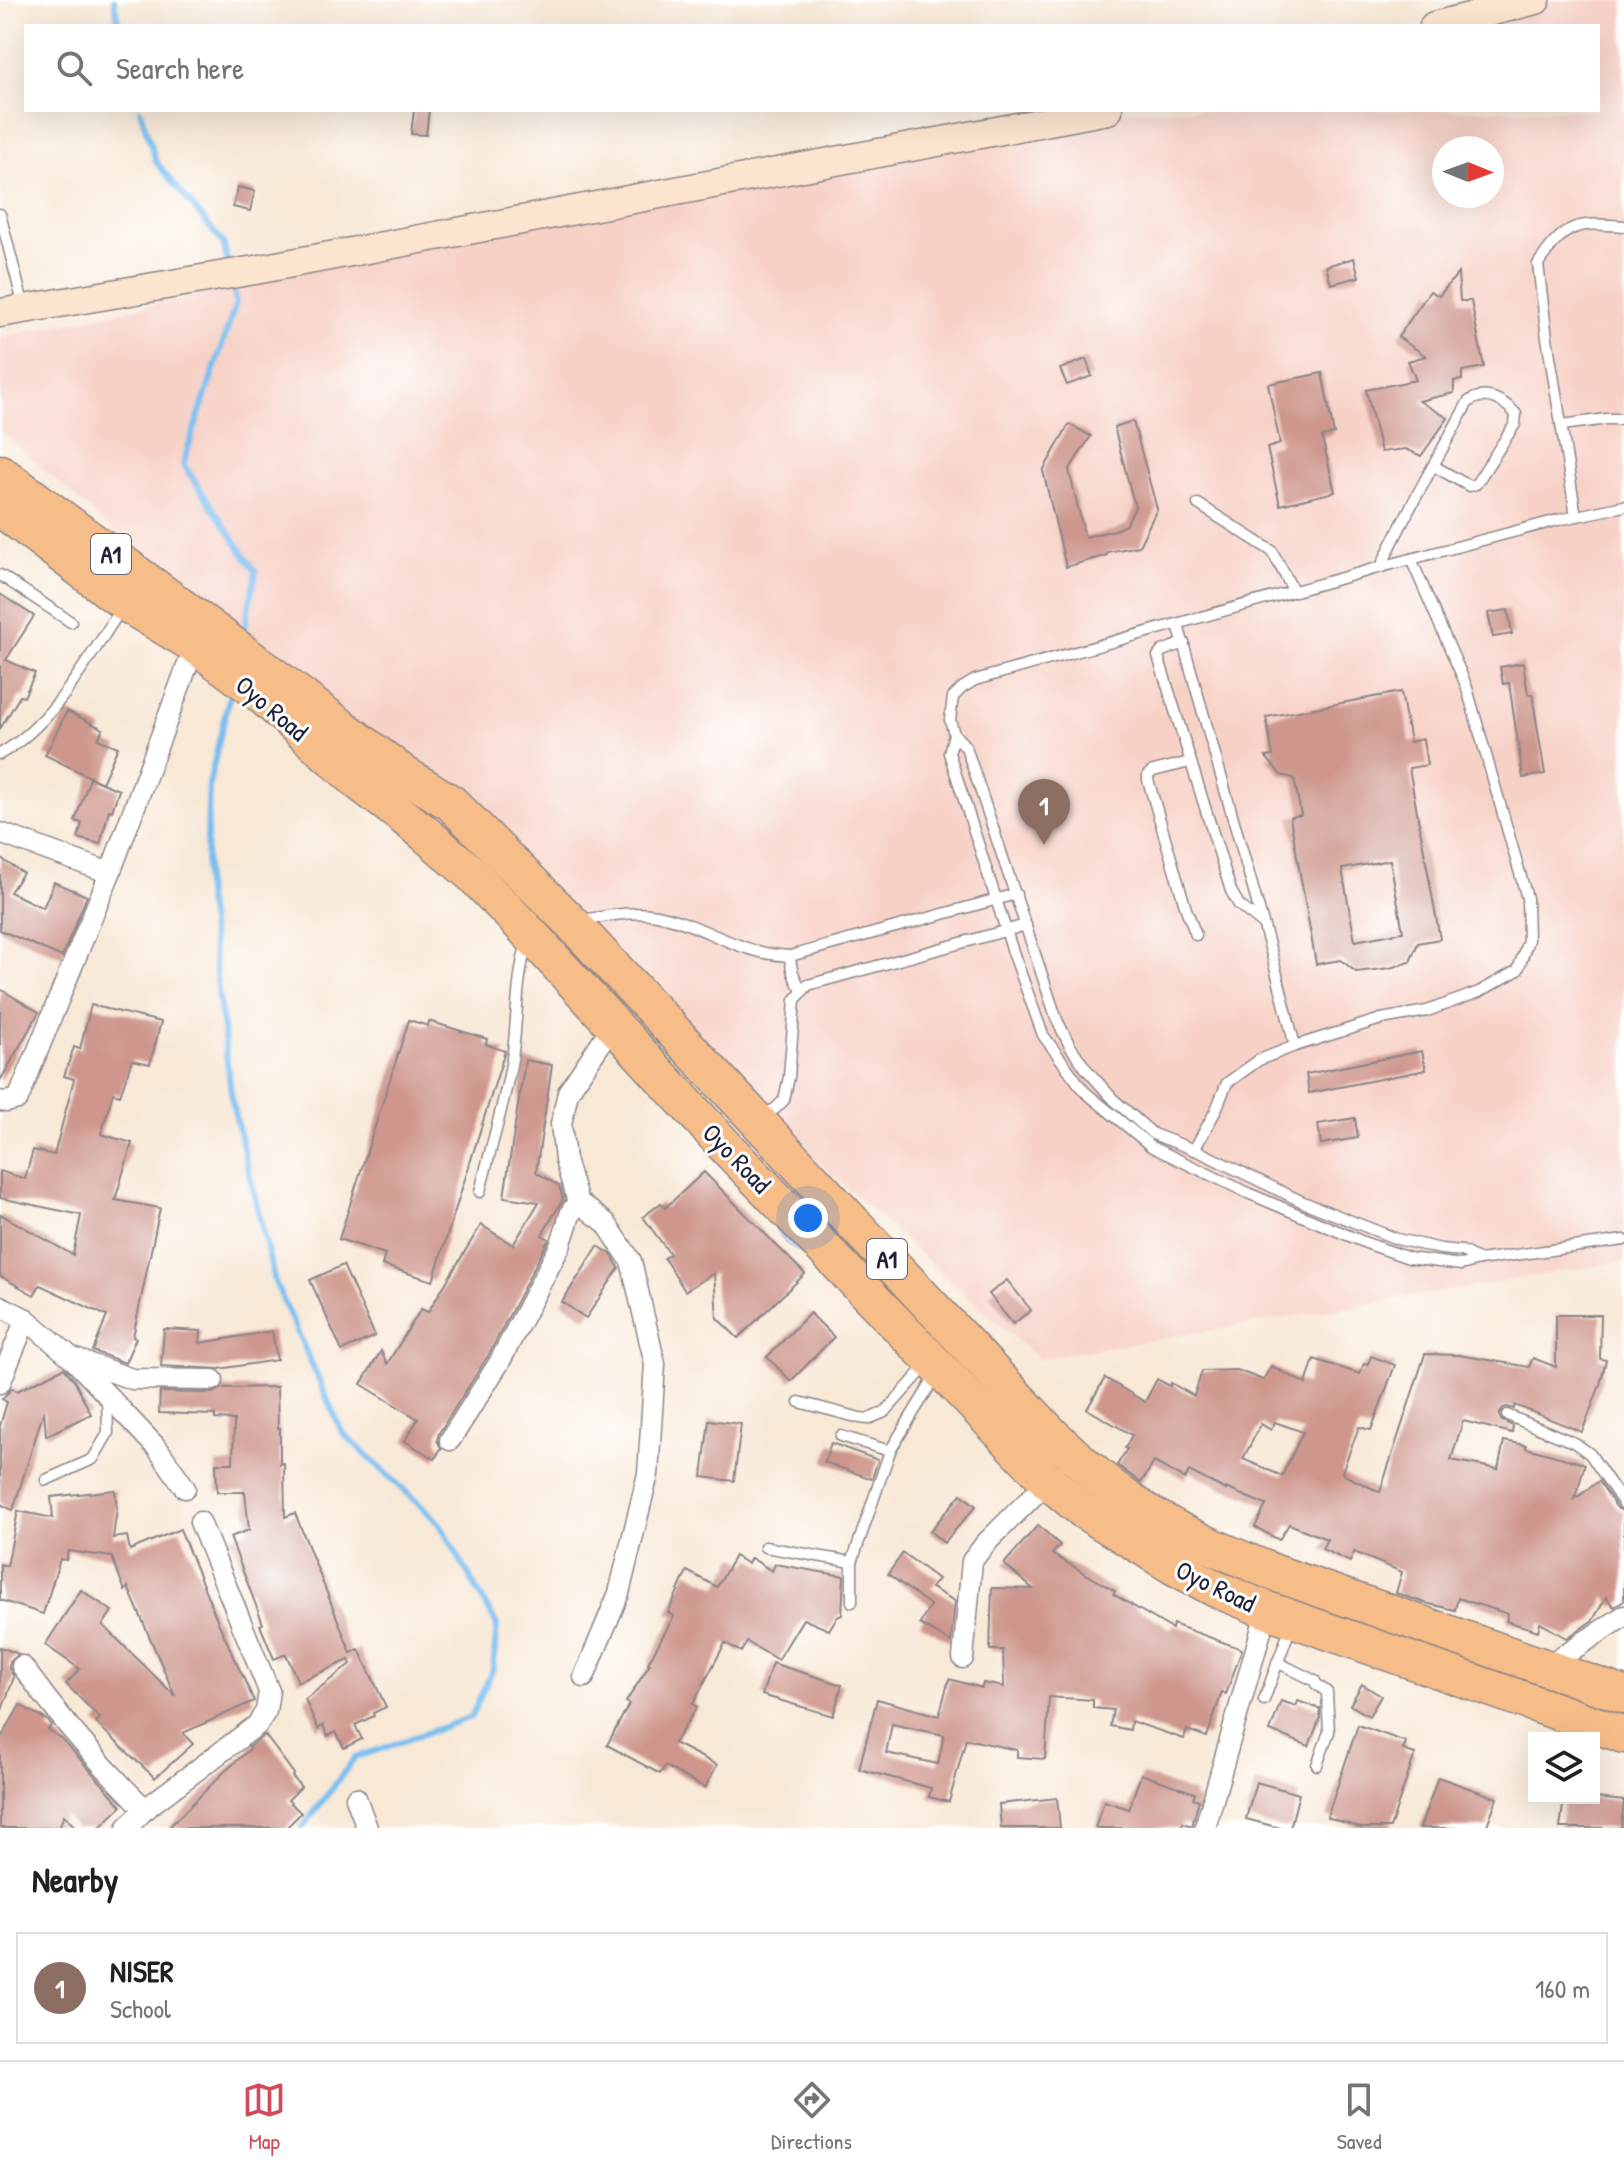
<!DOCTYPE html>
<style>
:root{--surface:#fff;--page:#f2f2f2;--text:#202124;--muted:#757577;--line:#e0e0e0;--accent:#d1495b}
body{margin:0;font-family:"Patrick Hand",sans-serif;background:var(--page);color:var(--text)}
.controls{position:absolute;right:24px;bottom:24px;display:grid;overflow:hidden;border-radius:0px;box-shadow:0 8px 32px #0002}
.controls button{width:72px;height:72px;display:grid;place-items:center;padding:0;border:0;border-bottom:2px solid var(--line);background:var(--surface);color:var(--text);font:40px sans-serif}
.compass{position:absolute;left:1432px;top:136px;width:72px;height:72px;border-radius:50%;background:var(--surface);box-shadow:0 8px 32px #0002;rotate:91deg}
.you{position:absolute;left:808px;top:1218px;width:28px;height:28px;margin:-20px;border:6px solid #fff;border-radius:50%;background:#1a73e8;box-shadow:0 0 0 12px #1a73e833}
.badge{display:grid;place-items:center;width:52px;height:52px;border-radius:50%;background:var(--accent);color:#fff;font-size:26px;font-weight:700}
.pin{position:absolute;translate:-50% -66px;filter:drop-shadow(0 2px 4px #0008)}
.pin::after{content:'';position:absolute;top:42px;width:28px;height:24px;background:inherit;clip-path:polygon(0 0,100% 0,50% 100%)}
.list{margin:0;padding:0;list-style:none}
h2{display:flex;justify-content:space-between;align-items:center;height:104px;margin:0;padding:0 32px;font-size:34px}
h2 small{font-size:26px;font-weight:400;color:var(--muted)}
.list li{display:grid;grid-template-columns:52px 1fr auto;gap:24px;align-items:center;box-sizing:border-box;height:112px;margin:0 16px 16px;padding:0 16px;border:2px solid var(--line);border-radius:0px}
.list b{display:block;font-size:30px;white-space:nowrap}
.list p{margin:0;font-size:26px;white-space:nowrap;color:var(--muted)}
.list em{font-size:26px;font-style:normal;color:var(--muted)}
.icon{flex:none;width:44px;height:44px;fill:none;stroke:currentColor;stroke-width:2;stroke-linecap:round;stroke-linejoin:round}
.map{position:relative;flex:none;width:1624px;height:1828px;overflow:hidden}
.search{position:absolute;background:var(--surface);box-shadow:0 8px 32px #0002;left:24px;right:24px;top:24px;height:88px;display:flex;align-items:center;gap:20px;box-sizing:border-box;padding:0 28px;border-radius:0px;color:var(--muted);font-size:30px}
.sheet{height:232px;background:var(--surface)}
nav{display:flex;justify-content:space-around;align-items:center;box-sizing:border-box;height:112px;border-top:2px solid var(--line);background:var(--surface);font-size:22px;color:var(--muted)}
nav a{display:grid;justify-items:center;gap:4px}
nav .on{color:var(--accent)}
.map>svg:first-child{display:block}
.built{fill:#f7d1c6;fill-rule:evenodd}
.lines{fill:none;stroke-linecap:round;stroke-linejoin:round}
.stream{stroke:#79bef0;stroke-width:6}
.building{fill:#ce968c;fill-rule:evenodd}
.lane-casing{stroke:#8d8588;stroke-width:13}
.street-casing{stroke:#8d8588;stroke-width:23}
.secondary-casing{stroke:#8d8588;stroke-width:31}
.highway-casing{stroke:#8d8588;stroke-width:39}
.lane{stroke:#fff;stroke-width:10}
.street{stroke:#fff;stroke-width:20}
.secondary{stroke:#fce5cf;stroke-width:28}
.highway{stroke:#f7bd88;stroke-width:36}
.labels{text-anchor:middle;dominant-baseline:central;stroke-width:6;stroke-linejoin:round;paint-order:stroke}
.shield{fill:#fff;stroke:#646476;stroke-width:2}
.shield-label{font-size:24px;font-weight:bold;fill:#22223b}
.street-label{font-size:26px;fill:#22223b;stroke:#fff}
</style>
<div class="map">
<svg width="1624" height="1828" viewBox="0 0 1624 1828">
<rect width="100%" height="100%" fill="#fff"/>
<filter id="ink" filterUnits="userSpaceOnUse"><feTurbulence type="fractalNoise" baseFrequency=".0125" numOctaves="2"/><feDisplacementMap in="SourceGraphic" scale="16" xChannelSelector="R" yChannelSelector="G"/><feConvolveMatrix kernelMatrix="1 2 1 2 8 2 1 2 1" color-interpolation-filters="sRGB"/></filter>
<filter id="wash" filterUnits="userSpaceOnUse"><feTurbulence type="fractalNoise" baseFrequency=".006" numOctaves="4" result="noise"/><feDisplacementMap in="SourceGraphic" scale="32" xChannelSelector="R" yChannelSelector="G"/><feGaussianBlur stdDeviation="1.8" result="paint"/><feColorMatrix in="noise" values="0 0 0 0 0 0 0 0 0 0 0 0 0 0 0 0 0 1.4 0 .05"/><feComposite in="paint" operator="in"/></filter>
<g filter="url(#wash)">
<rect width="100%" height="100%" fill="#f8e8d6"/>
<!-- built -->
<path class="built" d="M1550 0H1624V1261L1038 1359 0 430V338L1046 110H1598V26H1431ZM1444 148H1492V196H1444Z"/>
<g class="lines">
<!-- stream -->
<g class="stream">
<polyline points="114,0 119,26"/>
<polyline points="140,110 156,162 223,243 229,268"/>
<polyline points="232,283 236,303 183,464 256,572 243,635"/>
<polyline points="231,689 209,784 205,885 232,1101 275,1282 342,1432 440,1524 497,1625 493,1669 471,1717 355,1758 302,1828"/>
</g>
</g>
<g id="blocks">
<!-- building -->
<g class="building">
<polygon points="414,110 429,110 426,135 411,134"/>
<polygon points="238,187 255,191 250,211 233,207"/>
<polygon points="1354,258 1359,277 1331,284 1326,266"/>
<polygon points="1458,273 1460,301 1471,301 1484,367 1462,371 1462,380 1454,381 1454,393 1419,401 1448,418 1421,456 1406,449 1381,452 1366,390 1416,380 1408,361 1426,356 1398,337 1430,291 1439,296"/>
<polygon points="1086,359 1092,376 1067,385 1060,369"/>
<polygon points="1322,373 1334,434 1322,437 1335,492 1280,505 1267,448 1280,444 1268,384"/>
<polygon points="1133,421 1157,509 1139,546 1107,552 1107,555 1066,567 1043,471 1069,424 1091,436 1069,470 1085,537 1115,530 1126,525 1135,507 1114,427"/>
<polygon points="0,594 34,616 6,660 35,673 24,697 20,696 0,729"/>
<polygon points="1508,610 1512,634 1493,637 1488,613"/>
<polygon points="1523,663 1528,694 1532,694 1545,774 1523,778 1509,683 1503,684 1500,667"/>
<path d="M1401 692 1410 742 1423 739 1427 765 1409 768 1440 939 1418 943 1410 962 1390 968 1356 972 1341 960 1316 964 1290 817 1301 815 1294 778 1281 775 1266 757 1273 756 1266 717ZM1390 860 1403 932 1355 941 1342 869Z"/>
<polygon points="67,711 103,729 98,739 118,747 102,783 45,755"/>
<polygon points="90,778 119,790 112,811 109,810 100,844 78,838 82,823 75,821"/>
<polygon points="0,858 23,873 10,892 43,908 54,882 87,896 62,957 0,930"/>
<polygon points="0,989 39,1012 0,1081"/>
<polygon points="91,1005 161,1022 150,1064 132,1060 120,1095 113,1093 101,1134 132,1143 115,1200 160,1208 133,1337 136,1338 125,1363 93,1351 107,1316 40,1285 34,1295 0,1276 0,1214 73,1255 81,1215 0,1198 0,1171 25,1179 33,1150 54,1155 74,1079 64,1076 74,1047 80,1049"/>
<polygon points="409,1020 428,1026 429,1021 487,1039 486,1044 505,1051 433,1281 382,1265 385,1254 339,1239"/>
<polygon points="1422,1051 1426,1070 1309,1093 1306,1074"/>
<polygon points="525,1060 552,1065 536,1172 559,1186 563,1199 542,1235 549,1239 548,1241 488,1356 439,1433 437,1440 441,1448 435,1459 405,1441 418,1419 361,1384 381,1351 387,1364 421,1309 428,1312 481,1225 513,1245 539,1202 504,1197"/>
<polygon points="1355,1118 1358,1138 1321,1144 1318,1124"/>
<polygon points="704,1172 805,1274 738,1338 717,1318 714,1273 685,1291 664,1258 670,1254 643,1217 661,1203 665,1208"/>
<polygon points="598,1246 611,1254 619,1268 586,1318 562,1302"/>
<polygon points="343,1265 375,1336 342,1351 310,1280"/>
<polygon points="1007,1280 1031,1310 1013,1324 989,1294"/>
<polygon points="810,1313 834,1337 791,1381 767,1357"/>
<path d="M1556 1315H1601L1600 1359 1606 1360 1600 1385 1582 1432 1515 1405 1514 1409 1507 1407 1503 1408 1499 1415 1501 1420 1513 1426 1512 1433 1463 1421 1451 1460 1498 1469 1504 1441 1526 1445V1448L1585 1464 1575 1499 1599 1481 1617 1508 1624 1512V1601L1614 1607 1606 1597 1593 1620 1567 1638 1540 1623 1538 1631 1506 1621 1508 1614 1458 1598 1455 1610 1425 1603 1396 1593 1402 1572 1354 1552 1350 1562 1322 1549 1327 1539 1289 1524 1279 1540 1255 1527 1266 1505 1226 1488V1490L1189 1471 1185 1479 1154 1462 1141 1483 1117 1465 1127 1449 1125 1448 1132 1435 1087 1409 1105 1378 1145 1402 1157 1379 1170 1386 1171 1383 1194 1396 1202 1371 1237 1370 1263 1380 1271 1366 1306 1384 1314 1359 1360 1374 1364 1363 1368 1364 1371 1356 1395 1365 1371 1430 1359 1427 1342 1472 1344 1475 1380 1492 1425 1354 1459 1355 1529 1367 1533 1358 1556 1367ZM1275 1422 1303 1432 1282 1476 1243 1459 1261 1424 1271 1430Z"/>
<polygon points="164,1329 201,1331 200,1343 272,1331 277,1360 219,1369 161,1366"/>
<polygon points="64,1368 74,1380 91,1414 46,1436 44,1410 13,1510 0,1504 0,1426 7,1402 2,1399 12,1388 17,1391"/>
<polygon points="277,1387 278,1428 280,1428 280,1464 284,1463 285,1517 295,1513 351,1653 359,1649 386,1707 373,1713 374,1716 355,1725 362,1739 344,1748 336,1732 328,1736 323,1725 318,1729 305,1699 351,1664 349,1660 298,1682 286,1654 274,1659 260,1625 263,1624 230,1537 249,1530 245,1492 217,1492 216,1463 233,1463 234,1420 215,1419 215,1415 159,1413 160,1392 213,1393 223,1388"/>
<polygon points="709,1420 741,1424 734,1481 702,1477"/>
<polygon points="831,1443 878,1460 872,1479 824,1462"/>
<polygon points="115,1490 117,1509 113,1538 127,1536 130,1550 180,1529 218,1622 254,1701 183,1733 193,1744 155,1778 96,1723 100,1718 66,1684 80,1669 45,1645 81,1590 112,1611 103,1625 175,1696 128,1587 125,1591 112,1557 68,1551 66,1560 60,1559 43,1614 0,1600 0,1564 7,1566 18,1511 53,1518 51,1497"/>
<polygon points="961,1494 976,1506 944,1543 930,1531"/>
<path d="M1038 1525 1060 1545 1052 1554 1115 1591 1113 1594 1172 1629 1173 1624 1242 1649 1226 1694 1222 1692 1207 1737 1187 1730 1184 1739 1131 1721 1130 1730 1110 1726 1113 1710 1093 1708V1700L1049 1697 1045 1759 1017 1757V1750L966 1739 949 1802 929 1797 931 1788 859 1769 877 1699 939 1716 949 1679 982 1688 983 1683 1004 1687 1003 1650H990L992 1588 1033 1589 1004 1564ZM892 1724 944 1735 938 1764 886 1753Z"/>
<polygon points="903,1553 938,1579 931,1588 955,1601 951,1642 920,1624 930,1605 888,1574"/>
<polygon points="735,1556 748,1564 751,1558 772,1571 775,1564 844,1576 842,1615 837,1617 829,1630 803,1619 778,1660 747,1642 741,1652 725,1643 693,1704 697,1707 674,1743 717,1765 705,1788 665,1766 660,1774 607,1745 629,1704 626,1702 650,1664 648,1663 674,1616 668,1613 687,1571 717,1587"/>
<polygon points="0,1647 19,1654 10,1662 9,1668 14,1677 2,1710 0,1710"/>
<polygon points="772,1663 842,1685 833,1716 762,1695"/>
<polygon points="1362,1684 1381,1696 1369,1716 1350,1705"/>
<polygon points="1281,1701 1296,1706 1298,1701 1320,1709 1320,1718 1309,1746 1270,1731"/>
<polygon points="20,1705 48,1721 51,1725 48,1730 62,1739 122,1806 99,1828 76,1828 64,1815 59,1828 0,1828 0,1740"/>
<polygon points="1358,1725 1406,1742 1403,1750 1415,1754 1390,1828 1361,1828 1327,1817"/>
<polygon points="265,1735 294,1774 292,1776 301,1787 288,1800 301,1813 286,1828 168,1828 222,1774 250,1749 249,1747"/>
<polygon points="1141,1774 1195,1793 1193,1798 1199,1800 1192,1826 1183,1823 1181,1828 1095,1828 1104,1801 1129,1809"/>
<polygon points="1438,1777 1497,1798 1486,1828 1420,1828"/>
<polygon points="1256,1782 1299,1794 1290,1828 1280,1828 1246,1819"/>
<polygon points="1057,1798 1060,1828 1001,1828 999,1804"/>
<polygon points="1564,1798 1597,1798 1624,1801 1621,1828 1560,1828"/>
</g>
</g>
</g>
<g filter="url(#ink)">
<use href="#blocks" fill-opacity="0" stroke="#8d8588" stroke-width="2"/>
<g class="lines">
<!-- lane casing -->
<g class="lane-casing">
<g id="lane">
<polyline points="0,214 24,307"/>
<polyline points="1562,425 1607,419 1624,419"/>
<polyline points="1198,504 1272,551 1294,592"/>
<path d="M1576 516 1547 338 1538 264C1566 223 1575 222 1624 226"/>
<path d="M1381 567C1406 510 1439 457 1468 402 1485 390 1503 400 1516 414L1515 424 1476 484 1469 486 1434 466"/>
<polyline points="0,575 71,622"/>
<polyline points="1178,625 1272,955 1295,1046"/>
<polyline points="1184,643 1162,651 1158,656 1231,891 1239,905 1263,924"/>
<polyline points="954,734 949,753 1013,952 1043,1035 1084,1091 1152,1147 1250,1194 1366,1243 1409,1258 1461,1265 1479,1260 1624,1240"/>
<path d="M0 754C54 724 88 658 122 608"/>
<polyline points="1190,762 1153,771 1148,775 1148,780 1186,909 1196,935"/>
<path d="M582 920C605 917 628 911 651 914 692 920 725 945 765 953 773 955 782 955 790 956L1016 894"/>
<path d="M790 956C791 970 794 978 802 990"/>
<polyline points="763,1114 775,1109 784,1100 789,1077 795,1000 808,985 1026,925"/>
<polyline points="1194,1150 1215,1112 1227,1083 1259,1060 1295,1046 1381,1019 1427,1011 1479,992 1518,970 1528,940 1527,898 1466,685 1411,559"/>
<path d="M480 1192C490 1150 503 1108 511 1065 518 1025 515 983 527 943"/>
<polyline points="1479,1260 1462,1251 1441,1249 1397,1239 1303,1202 1200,1152 1153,1134 1114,1100 1087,1070 1070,1046 1057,1020 966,747 954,734 950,720 953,697 962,688 975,680 1381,567 1558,520 1624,506"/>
<polyline points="799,1402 860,1418 868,1419 885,1412 928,1364"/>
<polyline points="1507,1415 1575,1443 1590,1454 1624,1504"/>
<polyline points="841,1436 890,1451"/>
<polyline points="46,1480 93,1459 108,1433 107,1397"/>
<polyline points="765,1547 852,1562"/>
<polyline points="852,1602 852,1562 890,1451 937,1374"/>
<polyline points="1277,1662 1315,1681 1316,1684 1327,1692 1329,1732 1317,1765"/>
<polyline points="1264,1700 1291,1626"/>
</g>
</g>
<!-- street casing -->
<g class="street-casing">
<g id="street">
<polyline points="0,833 110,873"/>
<polyline points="0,1101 6,1102 18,1099 110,873 195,645"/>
<polyline points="578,1202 606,1223 631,1261 655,1364 648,1474 619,1593 584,1677"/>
<polyline points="0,1306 26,1319 72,1358 158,1449 185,1488"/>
<polyline points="76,1359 132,1379 213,1380"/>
<polyline points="0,1383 26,1319"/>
<polyline points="450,1440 499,1363 560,1246 571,1212 578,1202 565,1160 561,1124 568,1092 613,1025"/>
<polyline points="963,1658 972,1561 985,1544 1048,1481 1053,1474"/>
<path d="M22 1666C61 1720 98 1763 145 1809"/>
<polyline points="1544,1668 1624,1616"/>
<polyline points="356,1798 367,1828"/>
<polyline points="127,1828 145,1809 257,1725 266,1711 269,1691 200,1522"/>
<polyline points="1205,1828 1267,1610"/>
</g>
</g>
<!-- secondary casing -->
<g class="secondary-casing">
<g id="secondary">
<polyline points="1434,26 1536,0"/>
<polyline points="0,313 255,270 1108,110"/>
</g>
</g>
<!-- highway casing -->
<g class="highway-casing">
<g id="highway">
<path d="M0 473 221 636 404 774 451 803 571 922 1050 1433C1078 1460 1107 1486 1141 1508 1182 1535 1229 1554 1275 1573L1624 1695"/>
<polyline points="0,508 125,603 195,645 259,693 360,783 422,831 473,875 530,934 727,1148 1048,1481 1084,1511 1173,1566 1216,1589 1267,1610 1624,1735"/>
</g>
</g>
<!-- lane -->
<use href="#lane" class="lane"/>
<!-- street -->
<use href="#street" class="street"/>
<!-- secondary -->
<use href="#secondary" class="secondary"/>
<!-- highway -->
<use href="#highway" class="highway"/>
</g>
</g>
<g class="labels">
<!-- shield labels -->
<g class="shield">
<rect x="91" y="534" width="40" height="40" rx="6"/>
<rect x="867" y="1239" width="40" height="40" rx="6"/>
</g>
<g class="shield-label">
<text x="111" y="554">A1</text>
<text x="887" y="1259">A1</text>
</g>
<!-- street labels -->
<g class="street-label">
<text transform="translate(272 708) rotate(40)">Oyo Road</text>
<text transform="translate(737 1158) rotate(46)">Oyo Road</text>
<text transform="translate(1216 1586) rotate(26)">Oyo Road</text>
</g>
</g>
</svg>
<div class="controls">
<button><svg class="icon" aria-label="layers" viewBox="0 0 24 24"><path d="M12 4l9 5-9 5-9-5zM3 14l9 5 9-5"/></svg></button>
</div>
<svg class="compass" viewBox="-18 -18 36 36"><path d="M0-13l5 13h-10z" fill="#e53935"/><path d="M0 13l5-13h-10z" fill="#757577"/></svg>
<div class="you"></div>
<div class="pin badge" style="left:1044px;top:845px;background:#8d6e63">1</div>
<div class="search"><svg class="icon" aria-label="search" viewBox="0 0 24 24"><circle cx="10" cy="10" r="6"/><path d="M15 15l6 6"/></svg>Search here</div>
</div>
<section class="sheet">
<h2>Nearby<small></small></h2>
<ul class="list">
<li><span class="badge" style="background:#8d6e63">1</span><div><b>NISER</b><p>School</p></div><em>160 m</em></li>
</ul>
</section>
<nav>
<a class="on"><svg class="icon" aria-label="map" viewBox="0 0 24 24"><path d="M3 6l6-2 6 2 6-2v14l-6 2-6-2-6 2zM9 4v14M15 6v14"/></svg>Map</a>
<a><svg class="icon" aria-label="directions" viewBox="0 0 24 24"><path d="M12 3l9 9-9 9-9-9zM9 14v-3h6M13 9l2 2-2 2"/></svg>Directions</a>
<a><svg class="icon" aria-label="saved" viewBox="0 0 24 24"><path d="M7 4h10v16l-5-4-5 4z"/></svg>Saved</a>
</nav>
